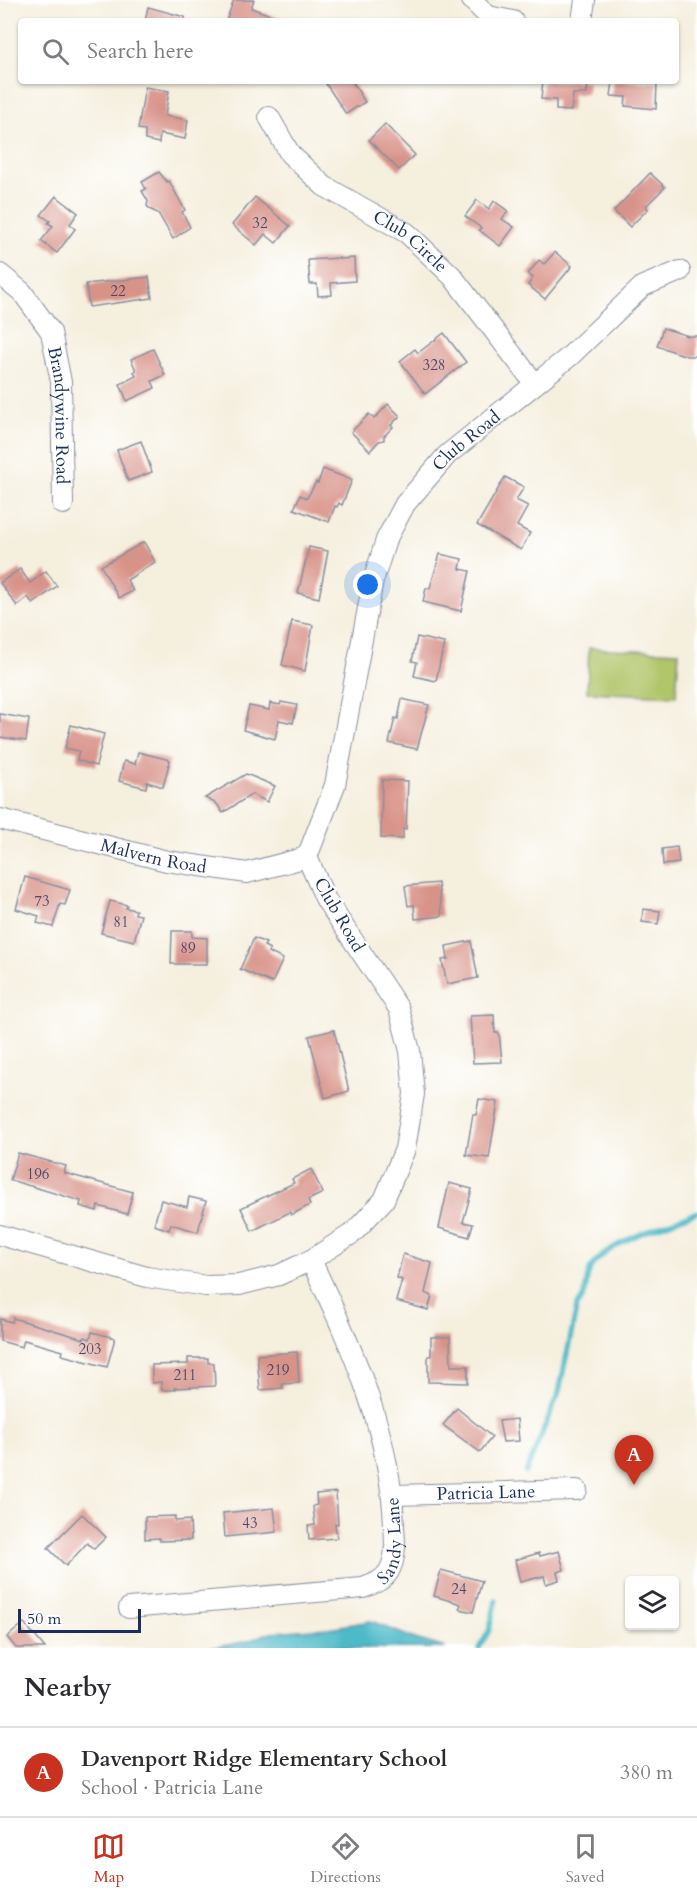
<!DOCTYPE html>
<meta charset="utf-8">
<style>
:root{--surface:#fff;--page:#f2f2f3;--text:#2b2b33;--muted:#7c7c81;--line:#e1e1e2;--accent:#c8321e}
body{margin:0;font-family:Cardo,serif;background:var(--page);color:var(--text)}
.controls{position:absolute;right:18px;bottom:18px;display:grid;overflow:hidden;border-radius:6px;box-shadow:0 2px 4px #0004}
.controls button{width:54px;height:54px;display:grid;place-items:center;padding:0;border:0;border-bottom:2px solid var(--line);background:var(--surface);color:var(--text);font:30px sans-serif}
.scale{position:absolute;left:18px;bottom:15px;width:123px;box-sizing:border-box;padding-left:6px;border:3px solid #1b2f5e;border-top:0;font-size:16px;line-height:21px;white-space:nowrap;color:#1b2f5e;-webkit-text-stroke:4px #fff;paint-order:stroke}
.you{position:absolute;left:368px;top:585px;width:21px;height:21px;margin:-15px;border:4px solid #fff;border-radius:50%;background:#1a73e8;box-shadow:0 0 0 9px #1a73e833}
.badge{display:grid;place-items:center;width:39px;height:39px;border-radius:50%;background:var(--accent);color:#fff;font-size:20px;font-weight:700}
.pin{position:absolute;translate:-50% -50px;filter:drop-shadow(0 2px 3px #0008)}
.pin::after{content:'';position:absolute;top:32px;width:21px;height:18px;background:inherit;clip-path:polygon(0 0,100% 0,50% 100%)}
.list{margin:0;padding:0;list-style:none}
h2{display:flex;justify-content:space-between;align-items:center;height:78px;margin:0;padding:0 24px;font-size:26px}
h2 small{font-size:20px;font-weight:400;color:var(--muted)}
.list li{display:grid;grid-template-columns:39px 1fr auto;gap:18px;align-items:center;box-sizing:border-box;height:90px;padding:0 24px;border-top:2px solid var(--line)}
.list b{display:block;font-size:22px;white-space:nowrap}
.list p{margin:0;font-size:20px;white-space:nowrap;color:var(--muted)}
.list em{font-size:20px;font-style:normal;color:var(--muted)}
.icon{flex:none;width:33px;height:33px;fill:none;stroke:currentColor;stroke-width:2;stroke-linecap:round;stroke-linejoin:round}
.map{position:relative;flex:none;width:697px;height:1648px;overflow:hidden}
.search{position:absolute;background:var(--surface);box-shadow:0 2px 4px #0004;left:18px;right:18px;top:18px;height:66px;display:flex;align-items:center;gap:15px;box-sizing:border-box;padding:0 21px;border-radius:6px;color:var(--muted);font-size:22px}
.sheet{height:168px;background:var(--surface)}
nav{display:flex;justify-content:space-around;align-items:center;box-sizing:border-box;height:84px;border-top:2px solid var(--line);background:var(--surface);font-size:16px;color:var(--muted)}
nav a{display:grid;justify-items:center;gap:3px}
nav .on{color:var(--accent)}
.map>svg:first-child{display:block}
.green{fill:#b1c569;stroke:#667a64;stroke-width:1.5}
.water{fill:#4dbac7;stroke:#347492;stroke-width:1.5}
.lines{fill:none;stroke-linecap:round;stroke-linejoin:round}
.stream{stroke:#4dbac7;stroke-width:5}
.building{fill:#d89389}
.minor-casing{stroke:#888f9e;stroke-width:22}
.minor{stroke:#fff;stroke-width:20}
.labels{text-anchor:middle;dominant-baseline:central;stroke-width:5;stroke-linejoin:round;paint-order:stroke}
.number-label{font-size:15px;fill:#4a4869}
.street-label{font-size:18px;fill:#1b2f5e;stroke:#fff}
</style>
<div class="map">
<svg width="697" height="1648" viewBox="0 0 697 1648">
<rect width="100%" height="100%" fill="#fff"/>
<filter id="ink" filterUnits="userSpaceOnUse"><feTurbulence type="fractalNoise" baseFrequency=".0167" numOctaves="2"/><feDisplacementMap in="SourceGraphic" scale="12" xChannelSelector="R" yChannelSelector="G"/><feConvolveMatrix kernelMatrix="1 2 1 2 8 2 1 2 1" color-interpolation-filters="sRGB"/></filter>
<filter id="wash" filterUnits="userSpaceOnUse"><feTurbulence type="fractalNoise" baseFrequency=".008" numOctaves="4" result="noise"/><feDisplacementMap in="SourceGraphic" scale="24" xChannelSelector="R" yChannelSelector="G"/><feGaussianBlur stdDeviation="1.35" result="paint"/><feColorMatrix in="noise" values="0 0 0 0 0 0 0 0 0 0 0 0 0 0 0 0 0 1.4 0 .05"/><feComposite in="paint" operator="in"/></filter>
<g filter="url(#wash)">
<rect width="100%" height="100%" fill="#f5efde"/>
<!-- green -->
<polygon class="green" points="589,648 679,652 676,696 587,692"/>
<!-- water -->
<polygon class="water" points="371,1621 415,1639 446,1648 211,1648 248,1641 271,1632 328,1628"/>
<g class="lines">
<!-- stream -->
<g class="stream">
<path d="M526 1472 559 1392 577 1306C591 1291 583 1280 591 1268 610 1240 665 1225 697 1212"/>
<polyline points="479,1648 489,1631 496,1600"/>
</g>
</g>
<g id="blocks">
<!-- building -->
<g class="building">
<polygon points="234,0 254,0 251,8 282,19 282,21 226,21"/>
<polygon points="148,7 185,17 185,21 145,21"/>
<polygon points="324,81 352,81 365,102 346,114"/>
<polygon points="543,81 588,81 587,94 573,94 571,111 556,110 556,100 541,99"/>
<polygon points="613,81 657,83 656,109 625,106 626,97 611,96"/>
<polygon points="145,87 169,91 165,116 188,120 185,139 160,134 159,143 145,140 145,130 138,129"/>
<polygon points="385,124 415,155 399,170 369,140"/>
<polygon points="159,172 167,182 169,181 185,210 182,212 190,227 173,239 158,213 151,210 147,206 148,201 142,191 146,189 142,182"/>
<polygon points="650,173 665,187 646,206 648,209 630,227 614,211"/>
<polygon points="56,196 78,213 70,224 75,229 57,253 41,241 53,226 48,223 50,221 41,215"/>
<polygon points="255,197 290,226 276,243 265,234 256,245 232,225"/>
<polygon points="477,200 489,209 494,201 508,211 502,219 514,227 500,246 479,230 481,228 465,216"/>
<polygon points="555,252 572,266 545,299 528,285 533,278 528,274 539,260 544,264"/>
<polygon points="339,258 339,259 354,258 355,281 331,283 332,295 318,296 317,284 310,284 308,260"/>
<polygon points="149,277 152,298 89,307 86,284"/>
<polygon points="663,328 688,336 697,336 697,356 687,356 657,346"/>
<polygon points="444,333 466,362 425,394 400,361 415,349 418,353"/>
<polygon points="153,349 165,375 152,381 155,388 127,401 120,384 136,376 134,372 136,370 131,359"/>
<polygon points="388,404 400,416 391,425 393,427 384,436 384,440 379,441 370,451 351,432 369,414 374,419"/>
<polygon points="141,441 152,472 128,481 117,450"/>
<polygon points="323,469 352,480 342,505 339,503 337,507 335,506 329,522 294,509 300,495 307,498 316,482 318,483"/>
<polygon points="505,477 524,487 516,500 528,506 517,526 530,533 521,550 477,525"/>
<polygon points="144,542 155,562 127,580 133,591 119,598 101,566"/>
<polygon points="309,547 328,551 319,598 298,593"/>
<polygon points="440,554 462,559 460,569 470,571 461,611 423,602 426,588 430,588"/>
<polygon points="20,569 30,583 46,571 57,586 33,604 28,597 17,606 0,583"/>
<polygon points="292,621 313,625 305,671 282,665"/>
<polygon points="417,637 444,643 436,681 414,676 417,662 412,661"/>
<polygon points="402,699 429,705 417,749 389,743 395,718 398,719"/>
<polygon points="281,702 297,705 293,723 279,720 275,739 243,730 249,706 269,710 270,703 280,705"/>
<polygon points="0,714 29,719 26,741 0,737"/>
<polygon points="71,725 104,734 96,766 77,760 79,751 65,748"/>
<polygon points="138,752 170,760 163,787 147,782 146,788 119,781 124,761 135,764"/>
<polygon points="246,774 275,786 267,802 252,794 223,813 217,804 205,798"/>
<polygon points="382,780 408,781 406,829 403,829 403,839 381,838"/>
<polygon points="677,847 679,863 663,865 662,849"/>
<polygon points="25,877 70,890 65,905 60,904 53,927 37,923 39,916 16,909"/>
<polygon points="438,883 442,916 415,919 414,905 408,906 405,886"/>
<polygon points="110,901 127,905 126,908 136,910 135,914 141,915 134,941 101,933"/>
<polygon points="643,909 660,911 658,924 642,922"/>
<polygon points="192,931 192,937 207,938 207,964 171,964 172,931"/>
<polygon points="254,938 266,943 264,946 270,949 268,952 283,959 272,983 240,969"/>
<polygon points="471,941 478,978 447,984 442,960 448,959 446,946"/>
<polygon points="494,1015 495,1033 499,1033 502,1062 473,1063 470,1016"/>
<polygon points="334,1030 349,1091 325,1098 309,1036"/>
<polygon points="479,1099 498,1102 489,1158 466,1155 473,1114 476,1115"/>
<polygon points="18,1153 66,1166 64,1173 133,1192 127,1214 98,1206 97,1211 80,1206 81,1201 10,1180"/>
<polygon points="311,1169 323,1193 308,1200 310,1205 291,1215 290,1212 252,1231 241,1208 294,1183 292,1179"/>
<polygon points="449,1183 472,1189 463,1222 473,1224 469,1237 439,1228"/>
<polygon points="189,1197 206,1201 198,1232 171,1224 169,1230 154,1225 161,1200 187,1207"/>
<polygon points="403,1254 432,1263 425,1293 432,1296 428,1310 396,1301 402,1280 397,1278"/>
<polygon points="13,1318 84,1339 85,1337 90,1339 92,1332 115,1338 107,1367 62,1355 63,1351 24,1340 22,1347 0,1341 0,1319 12,1322"/>
<polygon points="431,1337 450,1337 451,1366 468,1366 468,1383 428,1382 428,1356 431,1356"/>
<polygon points="297,1352 299,1383 282,1384 283,1388 260,1390 257,1355"/>
<polygon points="188,1358 208,1358 208,1363 214,1363 215,1386 174,1388 175,1390 162,1390 161,1382 152,1383 152,1365 188,1364"/>
<polygon points="457,1408 492,1437 480,1452 443,1425"/>
<polygon points="517,1419 519,1441 503,1442 499,1421"/>
<polygon points="336,1492 338,1524 335,1524 337,1538 309,1540 308,1526 315,1525 313,1506 317,1505 316,1494"/>
<polygon points="274,1508 277,1532 225,1537 223,1513"/>
<polygon points="82,1514 106,1537 94,1549 87,1543 66,1566 48,1548"/>
<polygon points="175,1516 175,1521 190,1520 191,1540 160,1541 159,1538 145,1539 145,1517"/>
<polygon points="559,1551 564,1570 557,1572 559,1580 546,1584 544,1576 520,1582 515,1560 539,1553 540,1556"/>
<polygon points="441,1570 482,1581 473,1612 459,1609 461,1604 434,1596"/>
<polygon points="24,1623 45,1648 16,1648 7,1637"/>
</g>
</g>
</g>
<g filter="url(#ink)">
<use href="#blocks" fill-opacity="0" stroke="#888f9e" stroke-width="1.5"/>
<g class="lines">
<!-- minor casing -->
<g class="minor-casing">
<g id="minor">
<polyline points="472,0 488,16 513,21"/>
<polyline points="582,21 585,0"/>
<path id="s1" d="M269 117 290 154 324 186 407 233 452 276 535 384"/>
<path id="s2" d="M0 274 22 292 51 332 61 382 63 504"/>
<path id="s3" d="M0 819 167 861 247 873 307 857"/>
<path id="s4" d="M0 1235 147 1277 206 1286 239 1285 279 1275 311 1260 353 1233 384 1200 405 1149 414 1094 410 1051 399 1009 326 900 307 857 335 785 373 581 386 540 405 504 447 455 570 356 643 286 680 271"/>
<path id="s5" d="M394 1495 577 1490"/>
<path id="s6" d="M129 1608 363 1588C373 1584 383 1581 389 1571 397 1557 395 1540 394 1526 391 1431 350 1344 311 1260"/>
</g>
</g>
<!-- minor -->
<use href="#minor" class="minor"/>
</g>
</g>
<g class="labels">
<!-- number labels -->
<g class="number-label">
<text x="260" y="223">32</text>
<text x="118" y="291">22</text>
<text x="434" y="365">328</text>
<text x="42" y="901">73</text>
<text x="121" y="922">81</text>
<text x="188" y="948">89</text>
<text x="38" y="1174">196</text>
<text x="90" y="1349">203</text>
<text x="278" y="1370">219</text>
<text x="185" y="1375">211</text>
<text x="250" y="1523">43</text>
<text x="459" y="1589">24</text>
</g>
<!-- street labels -->
<g class="street-label">
<text stroke="none"><textPath href="#s1" startOffset="192">Club Circle</textPath></text>
<text stroke="none"><textPath href="#s2" startOffset="162">Brandywine Road</textPath></text>
<text stroke="none"><textPath href="#s4" startOffset="1250">Club Road</textPath></text>
<text stroke="none"><textPath href="#s3" startOffset="158">Malvern Road</textPath></text>
<text transform="translate(339 915) rotate(60)">Club Road</text>
<text stroke="none"><textPath href="#s5" startOffset="92">Patricia Lane</textPath></text>
<text stroke="none"><textPath href="#s6" startOffset="297">Sandy Lane</textPath></text>
</g>
</g>
</svg>
<div class="controls">
<button><svg class="icon" aria-label="layers" viewBox="0 0 24 24"><path d="M12 4l9 5-9 5-9-5zM3 14l9 5 9-5"/></svg></button>
</div>
<div class="scale">50 m</div>
<div class="you"></div>
<div class="pin badge" style="left:634px;top:1485px">A</div>
<div class="search"><svg class="icon" aria-label="search" viewBox="0 0 24 24"><circle cx="10" cy="10" r="6"/><path d="M15 15l6 6"/></svg>Search here</div>
</div>
<section class="sheet">
<h2>Nearby<small></small></h2>
<ul class="list">
<li><span class="badge">A</span><div><b>Davenport Ridge Elementary School</b><p>School · Patricia Lane</p></div><em>380 m</em></li>
</ul>
</section>
<nav>
<a class="on"><svg class="icon" aria-label="map" viewBox="0 0 24 24"><path d="M3 6l6-2 6 2 6-2v14l-6 2-6-2-6 2zM9 4v14M15 6v14"/></svg>Map</a>
<a><svg class="icon" aria-label="directions" viewBox="0 0 24 24"><path d="M12 3l9 9-9 9-9-9zM9 14v-3h6M13 9l2 2-2 2"/></svg>Directions</a>
<a><svg class="icon" aria-label="saved" viewBox="0 0 24 24"><path d="M7 4h10v16l-5-4-5 4z"/></svg>Saved</a>
</nav>
